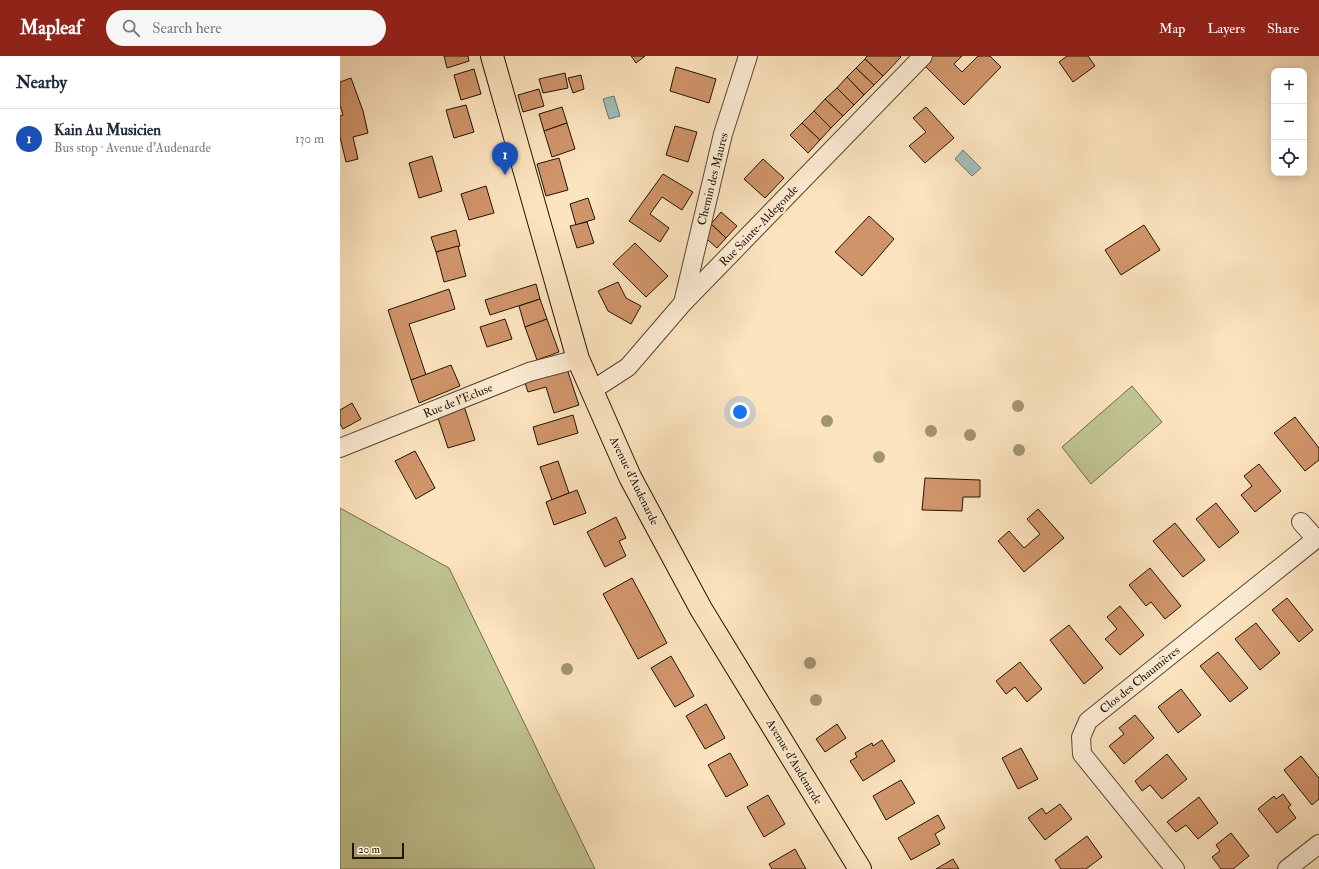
<!DOCTYPE html>
<meta charset="utf-8">
<style>
:root{--surface:#fff;--page:#f6f6f7;--text:#1f2937;--muted:#747a83;--line:#e0e1e3;--accent:#8f2418}
body{margin:0;font-family:"IM FELL Double Pica",serif;background:var(--page);color:var(--text)}
.controls{position:absolute;right:12px;top:12px;display:grid;overflow:hidden;border-radius:8px;box-shadow:0 2px 10px #0003}
.controls button{width:36px;height:36px;display:grid;place-items:center;padding:0;border:0;border-bottom:1px solid var(--line);background:var(--surface);color:var(--text);font:20px sans-serif}
.scale{position:absolute;left:12px;bottom:10px;width:52px;box-sizing:border-box;padding-left:4px;border:2px solid #221303;border-top:0;font-size:11px;line-height:14px;white-space:nowrap;color:#221303;-webkit-text-stroke:3px #fdedd5;paint-order:stroke}
.you{position:absolute;left:400px;top:356px;width:14px;height:14px;margin:-10px;border:3px solid #fff;border-radius:50%;background:#1a73e8;box-shadow:0 0 0 6px #1a73e833}
.badge{display:grid;place-items:center;width:26px;height:26px;border-radius:50%;background:var(--accent);color:#fff;font-size:13px;font-weight:700}
.pin{position:absolute;translate:-50% -33px;filter:drop-shadow(0 1px 2px #0008)}
.pin::after{content:'';position:absolute;top:21px;width:14px;height:12px;background:inherit;clip-path:polygon(0 0,100% 0,50% 100%)}
.list{margin:0;padding:0;list-style:none}
h2{display:flex;justify-content:space-between;align-items:center;height:52px;margin:0;padding:0 16px;font-size:17px}
h2 small{font-size:13px;font-weight:400;color:var(--muted)}
.list li{display:grid;grid-template-columns:26px 1fr auto;gap:12px;align-items:center;box-sizing:border-box;height:60px;padding:0 16px;border-top:1px solid var(--line)}
.list b{display:block;font-size:15px;white-space:nowrap}
.list p{margin:0;font-size:13px;white-space:nowrap;color:var(--muted)}
.list em{font-size:13px;font-style:normal;color:var(--muted)}
.icon{flex:none;width:22px;height:22px;fill:none;stroke:currentColor;stroke-width:2;stroke-linecap:round;stroke-linejoin:round}
.map{position:relative;flex:none;width:979px;height:813px;overflow:hidden}
header{display:flex;align-items:center;gap:24px;box-sizing:border-box;height:56px;padding:0 20px;background:var(--accent);color:#fff}
header strong{font-size:19px}
nav{display:flex;gap:22px;margin-inline-start:auto;font-size:14px}
.search{width:280px;height:36px;background:var(--page);display:flex;align-items:center;gap:10px;box-sizing:border-box;padding:0 14px;border-radius:22px;color:var(--muted);font-size:15px}
main{display:flex}
aside{flex:1;background:var(--surface)}
.map>svg:first-child{display:block}
.green{fill:#c0c491;stroke:#716c4a}
.water{fill:#a1bdba;stroke:#6e7971}
.building{fill:#d1956b;stroke:#221303}
.lines{fill:none;stroke-linecap:round;stroke-linejoin:round}
.street-casing{stroke:#584732;stroke-width:20}
.primary-casing{stroke:#221303;stroke-width:24}
.street{stroke:#fdedd5;stroke-width:18}
.primary{stroke:#fce4bf;stroke-width:22}
.tree{fill:#a29373}
.labels{text-anchor:middle;dominant-baseline:central;stroke-width:4;stroke-linejoin:round;paint-order:stroke}
.street-label{font-size:12px;fill:#221303;stroke:#fdedd5}
</style>
<header>
<strong>Mapleaf</strong>
<div class="search"><svg class="icon" aria-label="search" viewBox="0 0 24 24"><circle cx="10" cy="10" r="6"/><path d="M15 15l6 6"/></svg>Search here</div>
<nav><a>Map</a><a>Layers</a><a>Share</a></nav>
</header>
<main>
<aside>
<h2>Nearby<small></small></h2>
<ul class="list">
<li><span class="badge" style="background:#1a4fb4">1</span><div><b>Kain Au Musicien</b><p>Bus stop · Avenue d'Audenarde</p></div><em>130 m</em></li>
</ul>
</aside>
<div class="map">
<svg width="979" height="813" viewBox="0 0 979 813">
<rect width="100%" height="100%" fill="#fce4bf"/>
<filter id="stains"><feTurbulence type="fractalNoise" baseFrequency=".005" numOctaves="4"/><feColorMatrix values="0 0 0 0 .2 0 0 0 0 .09 0 0 0 0 .02 0 0 0 .5 -.17"/></filter>
<radialGradient id="worn" r=".72"><stop offset=".6" stop-color="#630" stop-opacity="0"/><stop offset="1" stop-color="#630" stop-opacity=".3"/></radialGradient>
<!-- green -->
<g class="green">
<polygon points="792,330 822,366 751,428 722,391"/>
<polygon points="0,452 109,512 255,813 0,813"/>
</g>
<!-- water -->
<g class="water">
<polygon points="274,40 280,60 269,63 263,43"/>
<polygon points="623,94 641,112 632,120 615,103"/>
</g>
<!-- building -->
<g class="building">
<polygon points="104,0 128,0 129,5 107,12"/>
<polygon points="291,0 305,0 296,7"/>
<polygon points="527,0 560,0 561,1 543,20 525,3"/>
<polygon points="592,0 622,0 614,8 622,16 638,0 650,0 661,11 624,49 583,8"/>
<polygon points="727,0 748,0 755,10 733,26 719,6"/>
<polygon points="525,3 543,20 534,29 516,12"/>
<polygon points="336,11 376,23 369,47 330,35"/>
<polygon points="516,12 534,29 524,39 507,21"/>
<polygon points="134,13 141,38 121,44 114,19"/>
<polygon points="225,17 228,32 203,37 199,23"/>
<polygon points="241,19 244,33 233,37 228,22"/>
<polygon points="507,21 524,39 514,49 497,32"/>
<polygon points="11,22 23,55 28,77 13,81 18,103 6,106 0,81 0,60 3,59 0,49 0,26"/>
<polygon points="497,32 514,49 503,60 485,43"/>
<polygon points="199,33 204,50 183,56 178,39"/>
<polygon points="485,43 503,60 491,72 474,55"/>
<polygon points="126,49 134,76 114,82 106,54"/>
<polygon points="222,51 227,67 204,75 199,58"/>
<polygon points="586,51 614,82 585,107 569,90 586,76 573,62"/>
<polygon points="474,55 491,72 480,84 462,67"/>
<polygon points="227,67 235,93 212,101 204,75"/>
<polygon points="462,67 480,84 468,97 450,79"/>
<polygon points="335,70 357,76 348,106 326,99"/>
<polygon points="92,100 102,135 79,142 69,107"/>
<polygon points="219,102 228,134 206,140 197,108"/>
<polygon points="423,103 444,122 425,142 404,123"/>
<polygon points="323,118 353,136 342,154 322,141 310,158 329,172 320,186 289,165"/>
<polygon points="146,130 154,157 129,164 121,138"/>
<polygon points="248,142 255,163 236,169 230,148"/>
<polygon points="381,156 397,170 386,182 371,168"/>
<polygon points="529,160 554,183 522,220 495,196"/>
<polygon points="247,166 254,187 237,192 230,170"/>
<polygon points="371,168 386,182 377,192 361,178"/>
<polygon points="804,169 820,194 781,219 765,194"/>
<polygon points="116,174 120,190 96,196 91,181"/>
<polygon points="295,187 328,220 306,241 273,208"/>
<polygon points="118,190 126,220 104,226 96,196"/>
<polygon points="278,226 286,242 301,250 291,268 268,255 258,235"/>
<polygon points="196,228 200,243 150,259 145,244"/>
<polygon points="109,233 115,253 69,268 86,319 71,324 48,254"/>
<polygon points="200,243 207,263 185,271 179,250"/>
<polygon points="165,263 172,283 147,291 140,271"/>
<polygon points="207,263 219,296 197,304 185,271"/>
<polygon points="111,309 120,330 79,347 71,324"/>
<polygon points="226,310 239,349 214,357 206,331 188,336 184,324"/>
<polygon points="12,347 21,363 3,373 0,368 0,354"/>
<polygon points="124,350 135,384 108,392 97,359"/>
<polygon points="233,359 238,377 198,389 193,371"/>
<polygon points="955,361 979,392 979,404 965,415 934,377"/>
<polygon points="75,395 95,432 76,443 55,405"/>
<polygon points="218,405 229,437 212,444 200,411"/>
<polygon points="919,408 941,435 915,456 901,439 912,430 904,420"/>
<polygon points="585,422 640,424 640,441 623,441 622,455 582,454"/>
<polygon points="237,434 246,457 214,469 206,446"/>
<polygon points="876,447 899,476 879,492 856,463"/>
<polygon points="698,453 724,482 684,516 658,485 669,475 684,492 700,478 687,463"/>
<polygon points="276,461 286,482 279,485 286,500 265,511 247,476"/>
<polygon points="835,467 865,504 843,521 813,485"/>
<polygon points="810,512 841,550 825,563 811,546 806,550 789,529"/>
<polygon points="292,522 327,587 298,603 263,538"/>
<polygon points="947,542 973,574 959,586 932,554"/>
<polygon points="780,550 804,579 780,599 765,583 777,573 767,561"/>
<polygon points="916,567 940,597 920,614 895,583"/>
<polygon points="729,569 763,612 744,628 710,584"/>
<polygon points="878,596 908,632 890,646 860,610"/>
<polygon points="331,600 354,640 335,651 311,612"/>
<polygon points="680,606 702,633 687,646 675,631 666,638 656,625"/>
<polygon points="841,633 861,659 838,677 818,651"/>
<polygon points="366,648 385,682 365,693 346,660"/>
<polygon points="795,659 814,682 784,708 769,690 784,678 779,672"/>
<polygon points="497,668 506,682 485,696 476,683"/>
<polygon points="542,684 555,705 523,725 510,705 517,701 515,697 532,687 533,690"/>
<polygon points="681,692 698,723 678,733 662,702"/>
<polygon points="390,697 408,729 386,741 368,709"/>
<polygon points="827,698 847,723 822,743 810,729 802,735 795,725"/>
<polygon points="961,700 979,722 979,743 972,749 944,714"/>
<polygon points="561,724 575,747 546,764 533,740"/>
<polygon points="943,738 951,749 948,751 956,762 937,777 918,753 934,740 936,743"/>
<polygon points="428,739 445,768 424,781 407,751"/>
<polygon points="859,741 878,767 858,783 846,769 836,776 827,766"/>
<polygon points="720,748 732,763 705,784 688,762 702,752 706,758"/>
<polygon points="598,759 605,772 595,778 600,788 571,804 558,782"/>
<polygon points="891,777 909,800 893,813 881,813 872,801 880,795 876,789"/>
<polygon points="747,780 762,801 746,813 721,813 715,804"/>
<polygon points="455,793 466,813 432,813 429,808"/>
<polygon points="613,803 619,813 596,813"/>
</g>
<g class="lines">
<!-- street casing -->
<g class="street-casing">
<g id="street">
<polyline points="343,247 383,78 408,0"/>
<polyline points="251,335 288,311 343,247 583,0"/>
<polyline points="0,392 189,316 238,303"/>
<polyline points="835,813 742,698 741,681 748,665 976,483 961,466"/>
<polyline points="947,813 979,788"/>
</g>
</g>
<!-- primary casing -->
<g class="primary-casing">
<polyline id="primary" points="152,0 238,303 290,421 361,553 520,813"/>
</g>
<!-- street -->
<use href="#street" class="street"/>
<!-- primary -->
<use href="#primary" class="primary"/>
</g>
<!-- trees -->
<g class="tree">
<circle cx="678" cy="350" r="6"/>
<circle cx="487" cy="365" r="6"/>
<circle cx="591" cy="375" r="6"/>
<circle cx="630" cy="379" r="6"/>
<circle cx="679" cy="394" r="6"/>
<circle cx="539" cy="401" r="6"/>
<circle cx="470" cy="607" r="6"/>
<circle cx="227" cy="613" r="6"/>
<circle cx="476" cy="644" r="6"/>
</g>
<g class="labels">
<!-- street labels -->
<g class="street-label">
<text transform="translate(373 123) rotate(-76)">Chemin des Maures</text>
<text transform="translate(419 170) rotate(-46)">Rue Sainte-Aldegonde</text>
<text transform="translate(118 345) rotate(-22)">Rue de l'Ecluse</text>
<text transform="translate(294 425) rotate(64)">Avenue d'Audenarde</text>
<text transform="translate(800 624) rotate(-39)">Clos des Chaumières</text>
<text transform="translate(454 706) rotate(59)">Avenue d'Audenarde</text>
</g>
</g>
<rect width="100%" height="100%" filter="url(#stains)"/>
<rect width="100%" height="100%" fill="url(#worn)"/>
</svg>
<div class="controls">
<button>+</button>
<button>−</button>
<button><svg class="icon" aria-label="locate" viewBox="0 0 24 24"><circle cx="12" cy="12" r="6"/><path d="M12 2v4M12 18v4M2 12h4M18 12h4"/></svg></button>
</div>
<div class="scale">20 m</div>
<div class="you"></div>
<div class="pin badge" style="left:165px;top:119px;background:#1a4fb4">1</div>
</div>
</main>
